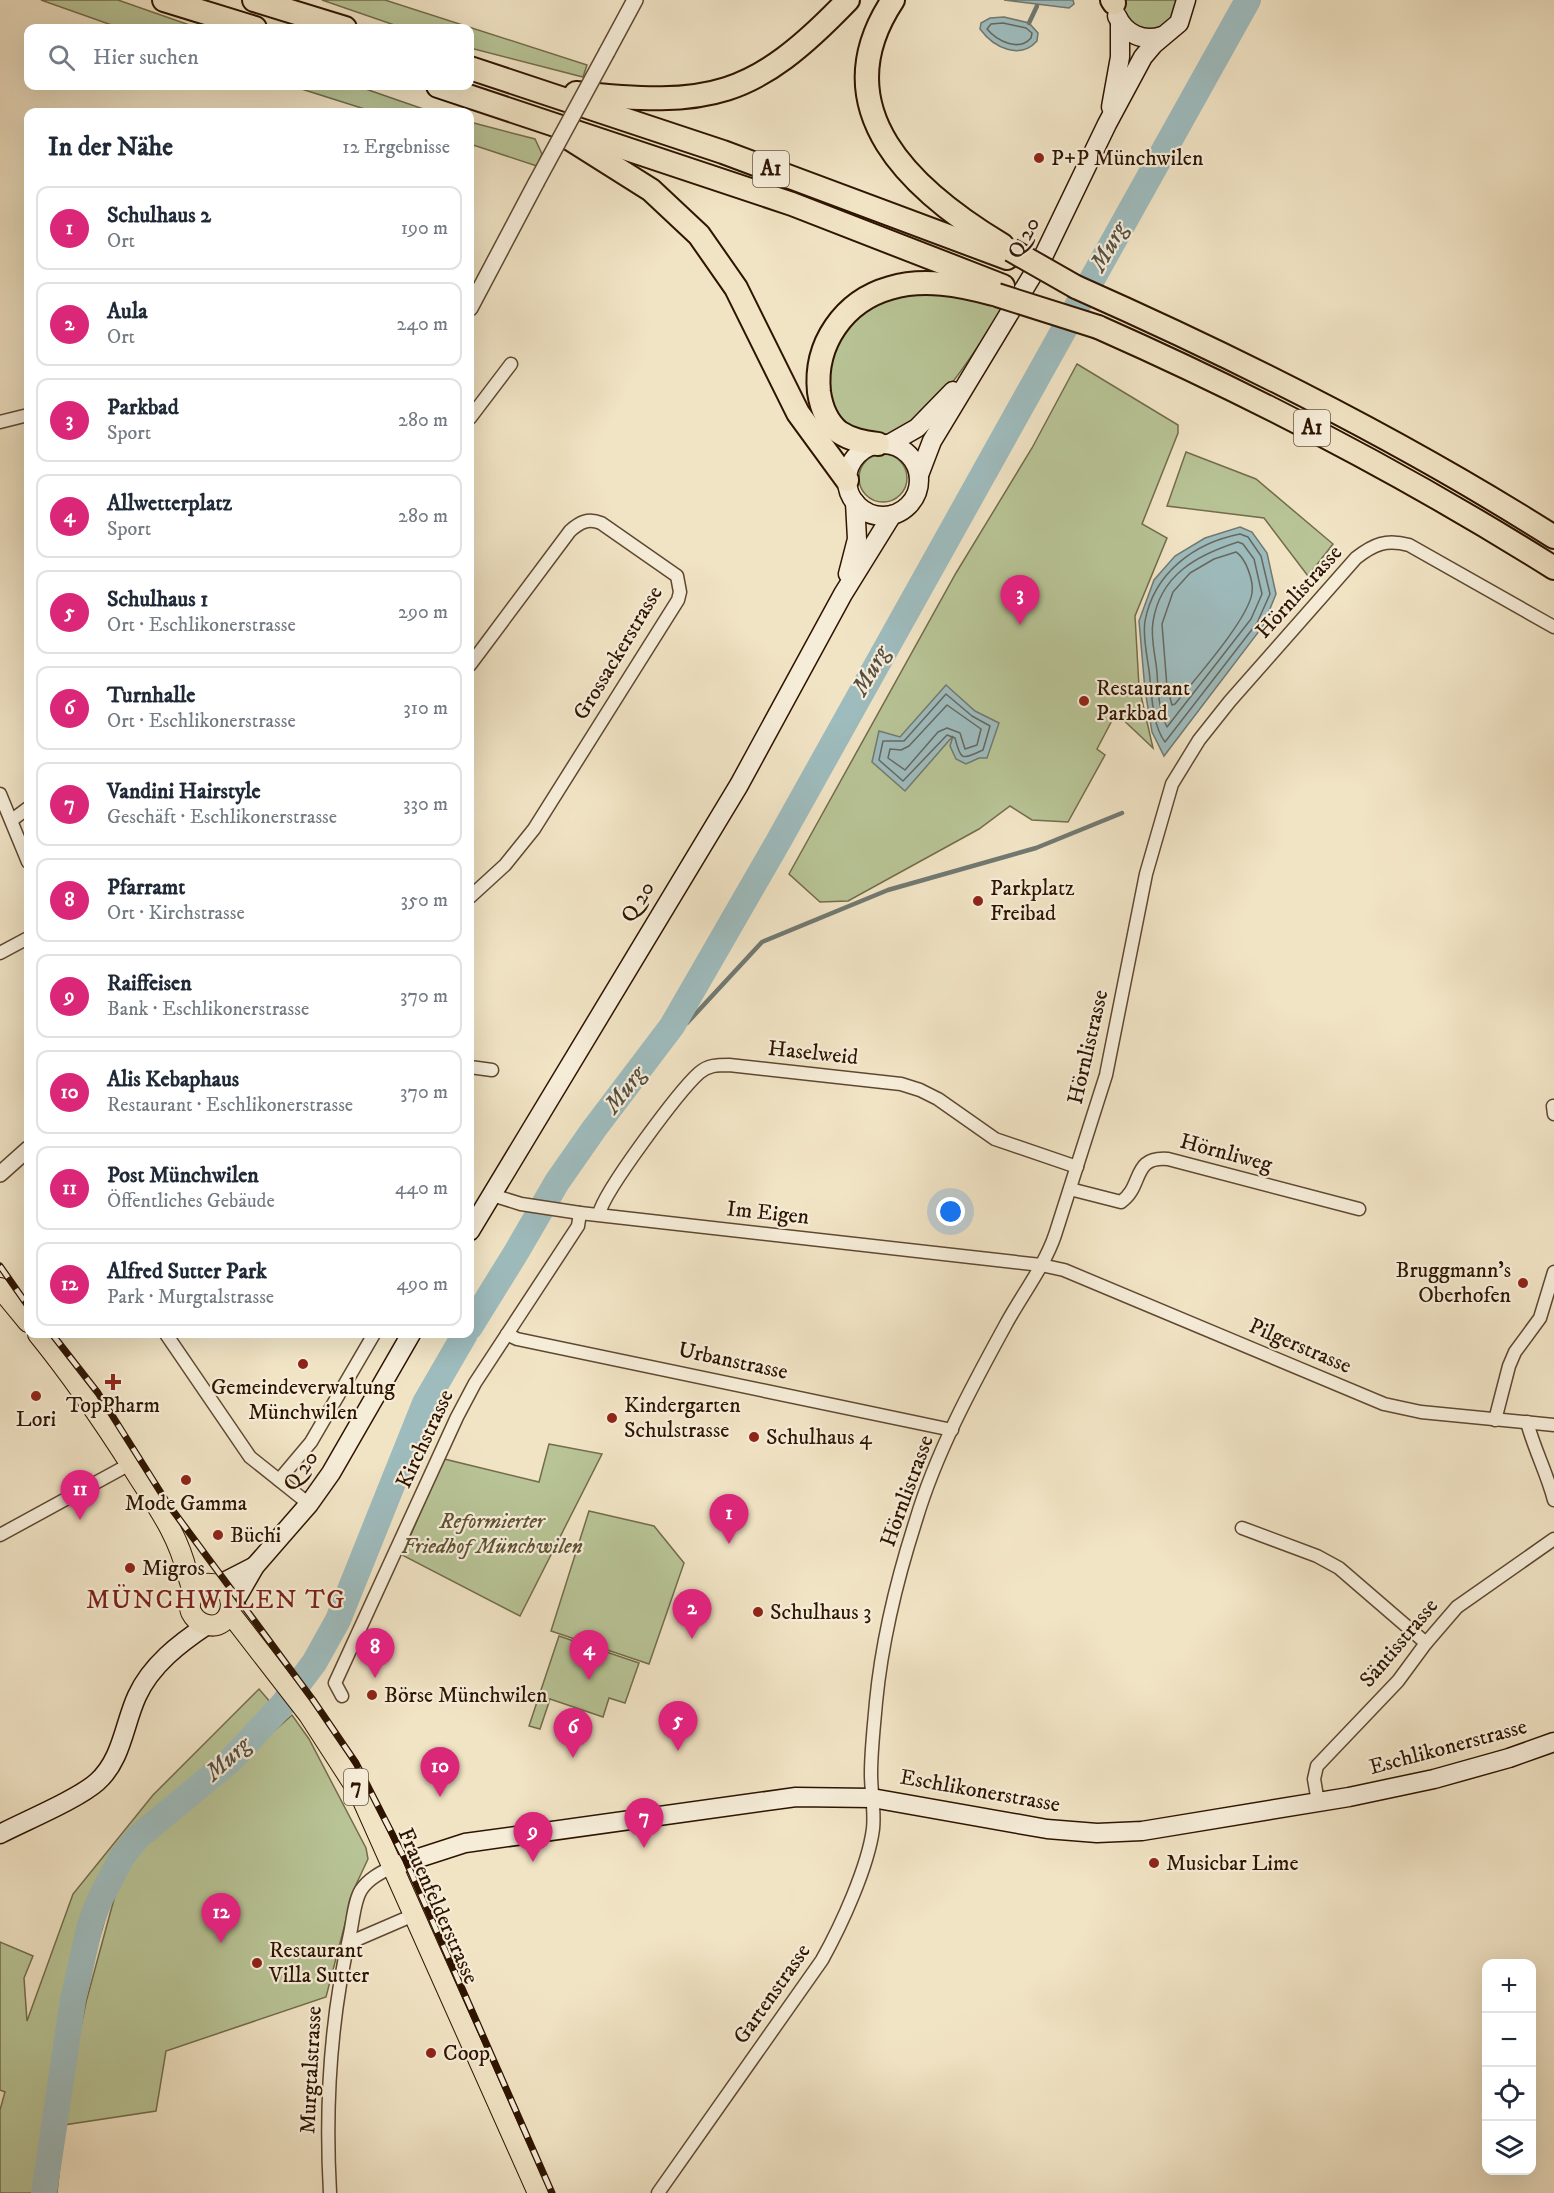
<!DOCTYPE html>
<html lang="de">
<meta charset="utf-8">
<style>
:root{--surface:#fff;--page:#f6f6f7;--text:#1f2937;--muted:#747a83;--line:#e0e1e3;--accent:#db2777}
body{margin:0;font-family:"IM FELL DW Pica",serif;background:var(--page);color:var(--text)}
.controls{position:absolute;right:18px;bottom:18px;display:grid;overflow:hidden;border-radius:12px;box-shadow:0 6px 24px #0002}
.controls button{width:54px;height:54px;display:grid;place-items:center;padding:0;border:0;border-bottom:2px solid var(--line);background:var(--surface);color:var(--text);font:30px sans-serif}
.you{position:absolute;left:951px;top:1212px;width:21px;height:21px;margin:-15px;border:4px solid #fff;border-radius:50%;background:#1a73e8;box-shadow:0 0 0 9px #1a73e833}
.badge{display:grid;place-items:center;width:39px;height:39px;border-radius:50%;background:var(--accent);color:#fff;font-size:20px;font-weight:700}
.pin{position:absolute;translate:-50% -50px;filter:drop-shadow(0 2px 3px #0008)}
.pin::after{content:'';position:absolute;top:32px;width:21px;height:18px;background:inherit;clip-path:polygon(0 0,100% 0,50% 100%)}
.list{margin:0;padding:0;list-style:none}
h2{display:flex;justify-content:space-between;align-items:center;height:78px;margin:0;padding:0 24px;font-size:26px}
h2 small{font-size:20px;font-weight:400;color:var(--muted)}
.list li{display:grid;grid-template-columns:39px 1fr auto;gap:18px;align-items:center;box-sizing:border-box;height:84px;margin:0 12px 12px;padding:0 12px;border:2px solid var(--line);border-radius:12px}
.list b{display:block;font-size:22px;white-space:nowrap}
.list p{margin:0;font-size:20px;white-space:nowrap;color:var(--muted)}
.list em{font-size:20px;font-style:normal;color:var(--muted)}
.icon{flex:none;width:33px;height:33px;fill:none;stroke:currentColor;stroke-width:2;stroke-linecap:round;stroke-linejoin:round}
.map{position:relative;flex:none;width:1554px;height:2193px;overflow:hidden}
.search{position:absolute;background:var(--surface);box-shadow:0 6px 24px #0002;left:24px;top:24px;width:450px;height:66px;display:flex;align-items:center;gap:15px;box-sizing:border-box;padding:0 21px;border-radius:12px;color:var(--muted);font-size:22px}
.panel{position:absolute;background:var(--surface);box-shadow:0 6px 24px #0002;left:24px;top:108px;width:450px;height:1230px;border-radius:12px}
.map>svg:first-child{display:block}
.green{fill:#b8c496;stroke:#736c4b;stroke-width:1.5}
.water{fill:#9ebcbe;stroke:#717972;stroke-width:1.5}
.lines{fill:none;stroke-linecap:round;stroke-linejoin:round}
.shore{stroke:#66685f;stroke-width:1.5}
.stream{stroke:#717972;stroke-width:4.5}
.river{stroke:#9ebcbe;stroke-width:26}
.minor-casing{stroke:#5f4831;stroke-width:15}
.tertiary-casing{stroke:#5f4831;stroke-width:18}
.secondary-casing{stroke:#2e1400;stroke-width:21}
.primary-casing{stroke:#2e1400;stroke-width:22}
.motorway-casing{stroke:#2e1400;stroke-width:26}
.minor{stroke:#f6edd9;stroke-width:12}
.tertiary{stroke:#f6edd9;stroke-width:15}
.secondary{stroke:#f6edd9;stroke-width:18}
.primary{stroke:#f1e4c5;stroke-width:20}
.motorway{stroke:#f1e4c5;stroke-width:22}
.rail-casing{stroke:#2e1400;stroke-width:7}
.rail{stroke:#f6edd9;stroke-width:4.5;stroke-dasharray:14;stroke-linecap:butt}
.tertiary-bridge-casing{stroke:#5f4831;stroke-width:18;stroke-linecap:butt}
.motorway-bridge-casing{stroke:#2e1400;stroke-width:26;stroke-linecap:butt}
.tertiary-bridge{stroke:#f6edd9;stroke-width:15}
.motorway-bridge{stroke:#f1e4c5;stroke-width:22}
.poi-dot{fill:#8f2418;stroke:#f6edd9;stroke-width:2}
.labels{text-anchor:middle;dominant-baseline:central;stroke-width:4.5;stroke-linejoin:round;paint-order:stroke}
.shield{fill:#f6edd9;stroke:#6a5541;stroke-width:1.5}
.shield-label{font-size:21px;font-weight:bold;fill:#2e1400}
.poi-label{font-size:22px;fill:#2e1400;stroke:#f6edd9;text-anchor:start}
.street-label{font-size:22px;fill:#2e1400;stroke:#f6edd9}
.park-label{font-size:22px;font-style:italic;fill:#5e5234;stroke:#f6edd9}
.water-label{font-size:24px;font-style:italic;fill:#554f42;stroke:#f6edd9}
.quarter-label{font-size:26px;letter-spacing:1.5px;fill:#7a1f14;stroke:#f6edd9}
</style>
<div class="map">
<svg width="1554" height="2193" viewBox="0 0 1554 2193">
<rect width="100%" height="100%" fill="#f1e4c5"/>
<filter id="stains"><feTurbulence type="fractalNoise" baseFrequency=".00333" numOctaves="4"/><feColorMatrix values="0 0 0 0 .2 0 0 0 0 .09 0 0 0 0 .02 0 0 0 .5 -.17"/></filter>
<radialGradient id="worn" r=".72"><stop offset=".6" stop-color="#630" stop-opacity="0"/><stop offset="1" stop-color="#630" stop-opacity=".3"/></radialGradient>
<!-- green -->
<g class="green">
<polygon points="41,0 118,0 198,28 120,28"/>
<polygon points="322,0 385,0 587,65 583,77 470,48 470,28 403,28"/>
<path d="M1121 0H1179C1171 40 1122 40 1121 0Z"/>
<polygon points="292,86 357,86 432,112 374,112"/>
<polygon points="470,122 535,139 542,154 537,166 470,144"/>
<path d="M898 292 957 293 1002 308C979 345 935 420 892 433 881 437 867 434 857 429 816 409 823 370 842 336 846 330 849 321 854 317 866 306 884 300 898 292Z"/>
<polygon points="1077,364 1178,425 1178,433 1142,524 1167,538 1135,616 1139,687 1153,748 1116,713 1097,749 1105,755 1068,822 1032,820 1010,806 979,829 848,901 820,902 789,874 956,573 1032,448"/>
<polygon points="1186,452 1256,479 1333,544 1308,576 1264,518 1167,506"/>
<circle cx="883" cy="478" r="24"/>
<polygon points="549,1444 602,1454 520,1616 402,1555 444,1459 539,1482"/>
<polygon points="589,1511 654,1526 684,1563 649,1664 551,1631"/>
<polygon points="559,1636 639,1663 625,1703 609,1698 603,1717 550,1699 540,1729 529,1726"/>
<polygon points="259,1689 283,1717 121,1866 81,1999 71,2076 86,2002 123,1866 292,1715 309,1739 366,1848 368,1859 354,1889 326,1997 166,2051 156,2111 64,2125 57,2193 0,2193 0,2110 5,2092 0,2090 0,1942 33,1956 24,1978 27,2021 73,1894 153,1795"/>
</g>
<!-- water -->
<g class="water">
<polygon points="1004,0 1073,0 1074,4 1069,8"/>
<path d="M1004 17 1029 23 1038 33 1037 41C1020 60 994 48 980 29L981 23 990 18Z"/>
<polygon points="1240,527 1252,532 1267,553 1276,594 1263,626 1164,756 1152,732 1145,690 1139,621 1154,580 1175,556 1205,538"/>
<polygon points="946,685 975,711 999,723 987,758 979,758 966,764 956,759 950,746 953,736 905,791 872,762 879,731 900,737"/>
</g>
<g class="lines">
<!-- shore -->
<g class="shore">
<path d="M1003 23 1026 28 1032 33 1031 38C1019 52 997 41 987 29L991 24Z"/>
<path d="M1240 534 1248 537 1261 556 1270 594 1257 623 1165 742C1153 726 1152 699 1150 680 1149 662 1142 639 1145 621 1154 573 1194 543 1240 534Z"/>
<path d="M1238 542 1243 544 1254 559 1262 594 1251 619 1167 727C1159 713 1158 689 1157 673 1156 657 1150 638 1153 622 1160 575 1197 555 1238 542Z"/>
<path d="M1236 552C1246 558 1254 582 1252 593 1248 620 1194 680 1175 704L1172 705 1167 687 1162 624 1173 592 1190 573 1214 559Z"/>
<path d="M946 694 972 716 990 726 983 750C962 759 961 762 955 738L947 735 903 781 879 760 883 741H904Z"/>
<polygon points="947,705 981,729 977,745 965,749 960,733 947,728 938,732 905,770 888,758 890,749 901,750 909,746"/>
</g>
<!-- stream -->
<g class="stream">
<polyline points="1029,23 1037,6"/>
<polyline points="674,1022 687,1023 762,942 888,890 1036,848 1122,813"/>
</g>
<!-- river -->
<g class="river">
<polyline points="470,1327 517,1251 557,1182 594,1129 672,1026 778,842 1248,0"/>
<polyline points="44,2193 73,2000 90,1925 99,1901 122,1857 138,1837 231,1760 283,1704 314,1663 338,1620 425,1403 465,1334"/>
</g>
<!-- minor casing -->
<g class="minor-casing">
<g id="minor">
<polyline points="470,418 511,364"/>
<polyline points="0,422 28,415"/>
<path d="M470 665 570 531C580 522 588 518 601 523L677 576 680 592 678 600 534 829 505 865 470 897"/>
<polyline points="0,794 28,862"/>
<polyline points="12,820 28,808"/>
<polyline points="0,953 28,938"/>
<polyline points="470,1067 492,1070"/>
<polyline points="1553,1106 1554,1114"/>
<path d="M1070 1189 1121 1202C1144 1186 1131 1156 1168 1159L1359 1209"/>
<polyline points="492,1195 521,1204 580,1213 1041,1265 1064,1270 1384,1404 1421,1412 1554,1425"/>
<path d="M599 1214C604 1191 679 1091 699 1073 708 1065 717 1065 729 1065L901 1084 920 1090 938 1099 995 1139 1077 1167"/>
<polyline points="166,1334 250,1457 309,1504"/>
<polyline points="507,1334 517,1339 952,1430"/>
<polyline points="1495,1420 1509,1366 1515,1352 1540,1318 1554,1272"/>
<path d="M1527 1422C1534 1449 1547 1473 1554 1500"/>
<polyline points="279,1480 311,1442 374,1334"/>
<polyline points="1242,1528 1317,1556 1339,1568 1426,1643"/>
<polyline points="0,1535 130,1464"/>
<polyline points="342,1696 335,1683 457,1417 475,1383 578,1226 580,1213"/>
<polyline points="1318,1802 1314,1779 1317,1766 1398,1681 1426,1643 1457,1607 1554,1539"/>
<polyline points="346,1950 358,1939 416,1914"/>
<path d="M330 2193C325 2105 330 2020 350 1934 353 1921 354 1901 361 1890 369 1878 382 1872 394 1866"/>
<path d="M658 2193 822 1960C841 1926 868 1867 873 1829 875 1811 871 1792 871 1774 871 1750 874 1726 876 1702 882 1640 897 1579 916 1520 936 1453 971 1388 1005 1326 1021 1296 1044 1267 1055 1235L1106 1075 1146 874 1172 784 1199 740 1230 701 1356 558C1374 544 1386 539 1409 545L1554 627"/>
</g>
</g>
<!-- tertiary casing -->
<g class="tertiary-casing">
<g id="tertiary">
<polyline points="607,52 635,0"/>
<polyline points="470,308 536,183"/>
<polyline points="0,1174 28,1149"/>
</g>
</g>
<!-- secondary casing -->
<g class="secondary-casing">
<g id="secondary">
<path d="M1117 16C1125 34 1143 42 1162 36"/>
<polyline points="1111,107 1120,57 1120,23"/>
<polyline points="889,444 917,428 953,391"/>
<circle cx="883" cy="480" r="36"/>
<polyline points="919,475 932,441 1041,261 1107,124 1143,57 1154,44 1179,23 1186,0"/>
<polyline points="848,574 857,539 855,502"/>
<polyline points="470,1231 739,785 843,594 892,515"/>
<polyline points="218,1585 255,1566"/>
<polyline points="232,1606 255,1566 309,1504 331,1473 411,1334"/>
<path d="M0 1834C25 1821 78 1799 97 1782 122 1760 124 1724 137 1696 151 1665 180 1643 207 1625"/>
<polyline points="394,1866 465,1843 796,1797 872,1798 1047,1829 1097,1833 1142,1831 1349,1797 1434,1779 1509,1758 1554,1742"/>
</g>
</g>
<!-- primary casing -->
<g class="primary-casing">
<g id="primary">
<polyline points="0,1288 28,1322"/>
<path d="M38 1334C73 1377 103 1421 133 1468 154 1502 178 1533 187 1573 189 1579 193 1589 192 1595 191 1602 188 1605 191 1612 194 1618 198 1622 204 1624 235 1635 244 1581 205 1584L192 1594"/>
<polyline points="230,1613 309,1715 360,1794 538,2193"/>
</g>
</g>
<!-- motorway casing -->
<g class="motorway-casing">
<g id="motorway">
<polyline points="164,0 255,28"/>
<polyline points="254,0 345,28"/>
<path d="M893 0C820 110 914 192 1002 245"/>
<polyline points="1112,0 1114,3"/>
<polyline points="470,68 723,152 1007,258"/>
<polyline points="438,86 792,204 1003,286"/>
<path d="M576 93C710 107 753 99 848 0"/>
<polyline points="567,137 651,190 699,235 736,288 798,413 847,480"/>
<path d="M1076 287C1241 360 1401 440 1554 537"/>
<path d="M1098 327C1256 397 1408 476 1554 568"/>
<path d="M878 444C864 442 851 440 839 432 827 422 821 406 819 392 814 344 844 301 890 288 924 278 960 285 993 294"/>
</g>
</g>
<!-- minor -->
<use href="#minor" class="minor"/>
<!-- tertiary -->
<use href="#tertiary" class="tertiary"/>
<!-- secondary -->
<use href="#secondary" class="secondary"/>
<!-- primary -->
<use href="#primary" class="primary"/>
<!-- motorway -->
<use href="#motorway" class="motorway"/>
<!-- rail casing -->
<g class="rail-casing">
<g id="rail">
<polyline points="0,1266 28,1306"/>
<polyline points="52,1334 98,1393 168,1504 313,1700 356,1763 406,1861 552,2193"/>
</g>
</g>
<!-- rail -->
<use href="#rail" class="rail"/>
<!-- tertiary-bridge casing -->
<g class="tertiary-bridge-casing">
<polyline id="tertiary-bridge" points="536,183 607,52"/>
</g>
<!-- motorway-bridge casing -->
<g class="motorway-bridge-casing">
<g id="motorway-bridge">
<polyline points="1011,250 1076,287"/>
<polyline points="997,295 1098,327"/>
</g>
</g>
<!-- tertiary-bridge -->
<use href="#tertiary-bridge" class="tertiary-bridge"/>
<!-- motorway-bridge -->
<use href="#motorway-bridge" class="motorway-bridge"/>
</g>
<!-- markers -->
<g class="poi-dot">
<circle cx="1039" cy="158" r="6"/>
<circle cx="1084" cy="701" r="6"/>
<circle cx="978" cy="901" r="6"/>
<circle cx="1523" cy="1283" r="6"/>
<circle cx="303" cy="1364" r="6"/>
<path d="M110 1373h6v6h6v6h-6v6h-6v-6h-6v-6h6z"/>
<circle cx="36" cy="1396" r="6"/>
<circle cx="612" cy="1418" r="6"/>
<circle cx="754" cy="1437" r="6"/>
<circle cx="186" cy="1480" r="6"/>
<circle cx="218" cy="1535" r="6"/>
<circle cx="130" cy="1568" r="6"/>
<circle cx="758" cy="1612" r="6"/>
<circle cx="372" cy="1695" r="6"/>
<circle cx="1154" cy="1863" r="6"/>
<circle cx="257" cy="1963" r="6"/>
<circle cx="431" cy="2053" r="6"/>
</g>
<g class="labels">
<!-- shield labels -->
<g class="shield">
<rect x="753" y="151" width="36" height="36" rx="4.5"/>
<rect x="1294" y="410" width="36" height="36" rx="4.5"/>
<rect x="344" y="1769" width="24" height="36" rx="4.5"/>
</g>
<g class="shield-label">
<text x="771" y="169">A1</text>
<text x="1312" y="428">A1</text>
<text x="356" y="1787">7</text>
</g>
<!-- poi labels -->
<g class="poi-label">
<text x="1051" y="158">P+P Münchwilen</text>
<text x="1096" y="688">Restaurant<tspan x="1096" dy="25">Parkbad</tspan></text>
<text x="990" y="888">Parkplatz<tspan x="990" dy="25">Freibad</tspan></text>
<text x="1511" y="1270" text-anchor="end">Bruggmann's<tspan x="1511" dy="25">Oberhofen</tspan></text>
<text x="303" y="1387" text-anchor="middle">Gemeindeverwaltung<tspan x="303" dy="25">Münchwilen</tspan></text>
<text x="113" y="1405" text-anchor="middle">TopPharm</text>
<text x="624" y="1405">Kindergarten<tspan x="624" dy="25">Schulstrasse</tspan></text>
<text x="36" y="1419" text-anchor="middle">Lori</text>
<text x="766" y="1437">Schulhaus 4</text>
<text x="186" y="1503" text-anchor="middle">Mode Gamma</text>
<text x="230" y="1535">Büchi</text>
<text x="142" y="1568">Migros</text>
<text x="770" y="1612">Schulhaus 3</text>
<text x="384" y="1695">Börse Münchwilen</text>
<text x="1166" y="1863">Musicbar Lime</text>
<text x="269" y="1950">Restaurant<tspan x="269" dy="25">Villa Sutter</tspan></text>
<text x="443" y="2053">Coop</text>
</g>
<!-- street labels -->
<g class="street-label">
<text transform="translate(1024 238) rotate(-62)">Q 20</text>
<text transform="translate(1299 592) rotate(-48)">Hörnlistrasse</text>
<text transform="translate(618 653) rotate(-59)">Grossackerstrasse</text>
<text transform="translate(638 902) rotate(-59)">Q 20</text>
<text transform="translate(1088 1047) rotate(-77)">Hörnlistrasse</text>
<text transform="translate(813 1053) rotate(6)">Haselweid</text>
<text transform="translate(1226 1153) rotate(15)">Hörnliweg</text>
<text transform="translate(768 1213) rotate(6)">Im Eigen</text>
<text transform="translate(1300 1346) rotate(23)">Pilgerstrasse</text>
<text transform="translate(733 1361) rotate(12)">Urbanstrasse</text>
<text transform="translate(425 1439) rotate(-65)">Kirchstrasse</text>
<text transform="translate(301 1471) rotate(-55)">Q 20</text>
<text transform="translate(907 1491) rotate(-70)">Hörnlistrasse</text>
<text transform="translate(1399 1643) rotate(-50)">Säntisstrasse</text>
<text transform="translate(1448 1747) rotate(-15)">Eschlikonerstrasse</text>
<text transform="translate(980 1791) rotate(10)">Eschlikonerstrasse</text>
<text transform="translate(438 1906) rotate(66)">Frauenfelderstrasse</text>
<text transform="translate(772 1994) rotate(-55)">Gartenstrasse</text>
<text transform="translate(311 2070) rotate(-87)">Murgtalstrasse</text>
</g>
<!-- park labels -->
<g class="park-label">
<text x="492" y="1521">Reformierter<tspan x="492" dy="25">Friedhof Münchwilen</tspan></text>
</g>
<!-- water labels -->
<g class="water-label">
<text transform="translate(1109 247) rotate(-61)">Murg</text>
<text transform="translate(871 671) rotate(-61)">Murg</text>
<text transform="translate(625 1090) rotate(-53)">Murg</text>
<text transform="translate(228 1759) rotate(-43)">Murg</text>
</g>
<!-- quarter labels -->
<g class="quarter-label">
<text x="216" y="1600">MÜNCHWILEN TG</text>
</g>
</g>
<rect width="100%" height="100%" filter="url(#stains)"/>
<rect width="100%" height="100%" fill="url(#worn)"/>
</svg>
<div class="controls">
<button>+</button>
<button>−</button>
<button><svg class="icon" aria-label="locate" viewBox="0 0 24 24"><circle cx="12" cy="12" r="6"/><path d="M12 2v4M12 18v4M2 12h4M18 12h4"/></svg></button>
<button><svg class="icon" aria-label="layers" viewBox="0 0 24 24"><path d="M12 4l9 5-9 5-9-5zM3 14l9 5 9-5"/></svg></button>
</div>
<div class="you"></div>
<div class="pin badge" style="left:729px;top:1544px">1</div>
<div class="pin badge" style="left:692px;top:1639px">2</div>
<div class="pin badge" style="left:1020px;top:625px">3</div>
<div class="pin badge" style="left:589px;top:1680px">4</div>
<div class="pin badge" style="left:678px;top:1751px">5</div>
<div class="pin badge" style="left:573px;top:1758px">6</div>
<div class="pin badge" style="left:644px;top:1848px">7</div>
<div class="pin badge" style="left:375px;top:1678px">8</div>
<div class="pin badge" style="left:533px;top:1862px">9</div>
<div class="pin badge" style="left:440px;top:1797px">10</div>
<div class="pin badge" style="left:80px;top:1520px">11</div>
<div class="pin badge" style="left:221px;top:1943px">12</div>
<div class="search"><svg class="icon" aria-label="search" viewBox="0 0 24 24"><circle cx="10" cy="10" r="6"/><path d="M15 15l6 6"/></svg>Hier suchen</div>
<section class="panel">
<h2>In der Nähe<small>12 Ergebnisse</small></h2>
<ul class="list">
<li><span class="badge">1</span><div><b>Schulhaus 2</b><p>Ort</p></div><em>190 m</em></li>
<li><span class="badge">2</span><div><b>Aula</b><p>Ort</p></div><em>240 m</em></li>
<li><span class="badge">3</span><div><b>Parkbad</b><p>Sport</p></div><em>280 m</em></li>
<li><span class="badge">4</span><div><b>Allwetterplatz</b><p>Sport</p></div><em>280 m</em></li>
<li><span class="badge">5</span><div><b>Schulhaus 1</b><p>Ort · Eschlikonerstrasse</p></div><em>290 m</em></li>
<li><span class="badge">6</span><div><b>Turnhalle</b><p>Ort · Eschlikonerstrasse</p></div><em>310 m</em></li>
<li><span class="badge">7</span><div><b>Vandini Hairstyle</b><p>Geschäft · Eschlikonerstrasse</p></div><em>330 m</em></li>
<li><span class="badge">8</span><div><b>Pfarramt</b><p>Ort · Kirchstrasse</p></div><em>350 m</em></li>
<li><span class="badge">9</span><div><b>Raiffeisen</b><p>Bank · Eschlikonerstrasse</p></div><em>370 m</em></li>
<li><span class="badge">10</span><div><b>Alis Kebaphaus</b><p>Restaurant · Eschlikonerstrasse</p></div><em>370 m</em></li>
<li><span class="badge">11</span><div><b>Post Münchwilen</b><p>Öffentliches Gebäude</p></div><em>440 m</em></li>
<li><span class="badge">12</span><div><b>Alfred Sutter Park</b><p>Park · Murgtalstrasse</p></div><em>490 m</em></li>
</ul>
</section>
</div>
